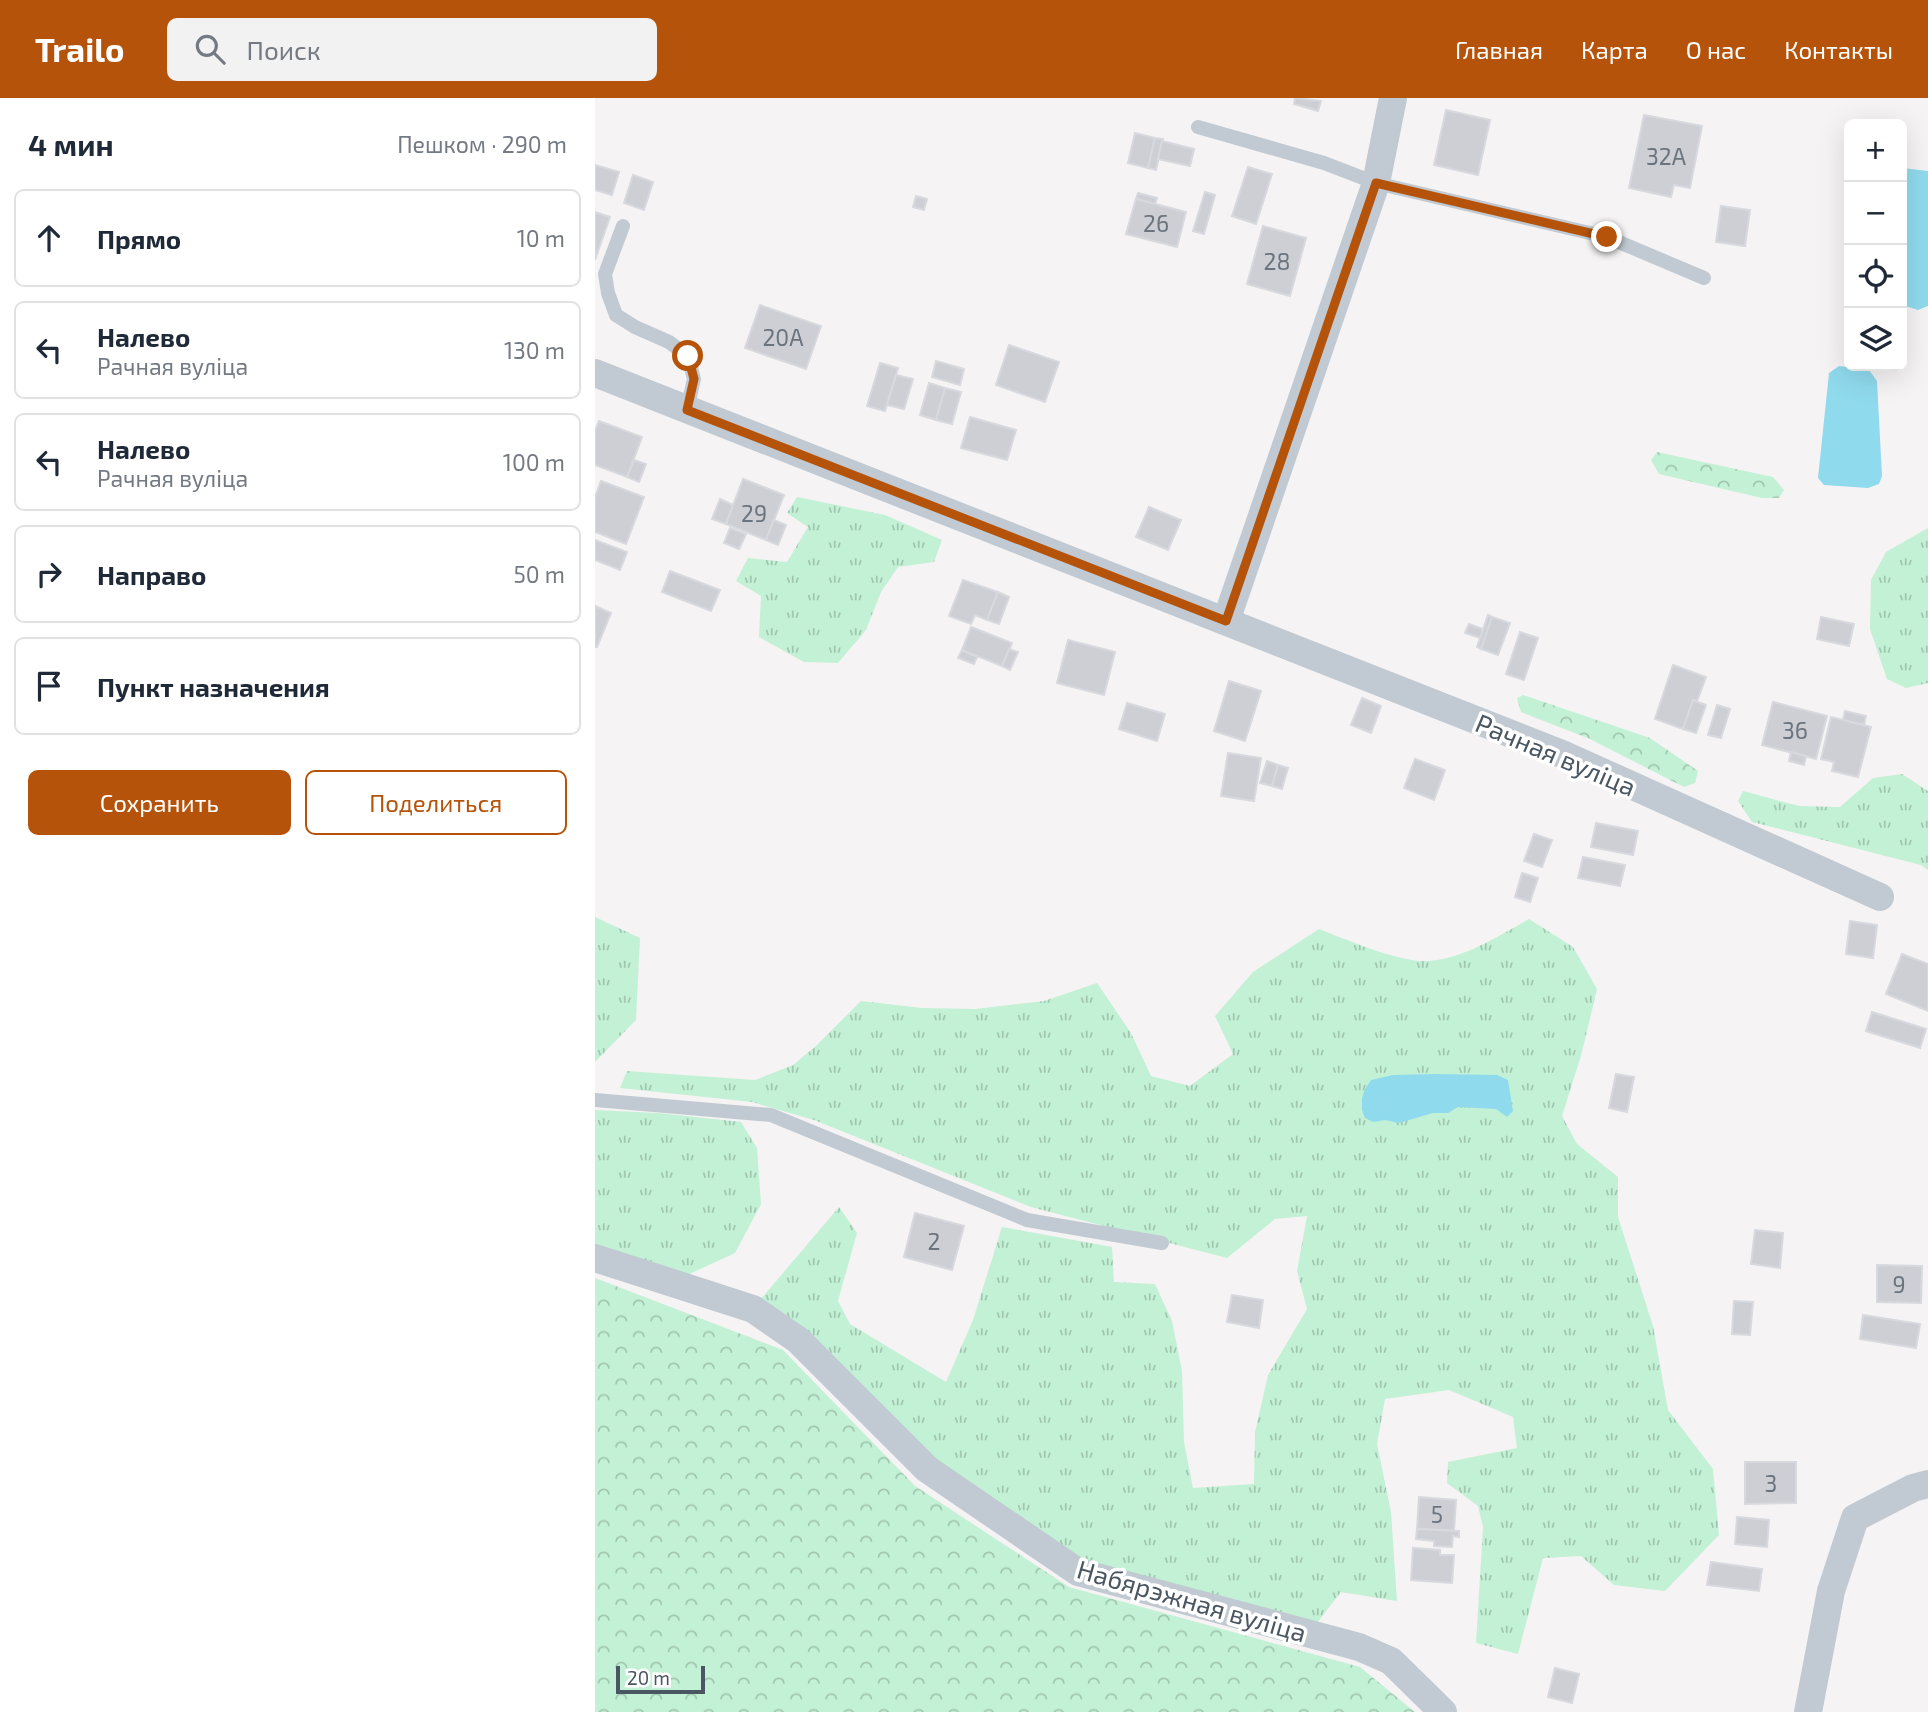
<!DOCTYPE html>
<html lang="ru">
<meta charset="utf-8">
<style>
:root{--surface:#fff;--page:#f2f2f3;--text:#1f2937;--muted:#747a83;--line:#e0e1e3;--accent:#b45309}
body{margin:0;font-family:"Exo 2",sans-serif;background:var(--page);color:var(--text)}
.controls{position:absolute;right:21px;top:21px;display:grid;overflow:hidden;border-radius:10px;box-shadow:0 7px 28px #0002}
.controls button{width:63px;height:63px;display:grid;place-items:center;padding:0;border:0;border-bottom:2px solid var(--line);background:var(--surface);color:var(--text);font:35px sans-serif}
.scale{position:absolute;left:21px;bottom:18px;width:89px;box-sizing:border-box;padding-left:7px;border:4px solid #4a5661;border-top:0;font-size:19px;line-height:24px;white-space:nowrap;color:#4a5661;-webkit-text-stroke:5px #fff;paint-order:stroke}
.stop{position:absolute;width:21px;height:21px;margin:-16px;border:5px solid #b45309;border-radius:50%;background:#fff}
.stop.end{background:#b45309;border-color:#fff;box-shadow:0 2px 7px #0008}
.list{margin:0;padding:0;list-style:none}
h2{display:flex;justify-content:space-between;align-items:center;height:91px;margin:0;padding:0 28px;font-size:30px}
h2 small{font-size:23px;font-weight:400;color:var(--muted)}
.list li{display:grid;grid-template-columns:46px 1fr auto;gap:21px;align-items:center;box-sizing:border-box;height:98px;margin:0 14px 14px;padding:0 14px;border:2px solid var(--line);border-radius:10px}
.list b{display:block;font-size:26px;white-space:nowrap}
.list p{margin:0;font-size:23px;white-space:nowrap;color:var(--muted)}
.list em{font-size:23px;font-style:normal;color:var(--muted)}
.actions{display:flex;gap:14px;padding:21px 28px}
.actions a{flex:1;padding:16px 0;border:2px solid var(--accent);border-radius:10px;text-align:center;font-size:24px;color:var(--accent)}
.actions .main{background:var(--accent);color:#fff}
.icon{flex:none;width:38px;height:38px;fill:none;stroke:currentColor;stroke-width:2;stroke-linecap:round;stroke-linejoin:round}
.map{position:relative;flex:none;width:1333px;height:1614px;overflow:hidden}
header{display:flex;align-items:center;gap:42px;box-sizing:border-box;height:98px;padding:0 35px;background:var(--accent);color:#fff}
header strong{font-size:33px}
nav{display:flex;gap:38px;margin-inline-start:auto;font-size:24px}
.search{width:490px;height:63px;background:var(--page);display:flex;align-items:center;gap:18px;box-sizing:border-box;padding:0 24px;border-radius:10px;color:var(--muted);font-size:26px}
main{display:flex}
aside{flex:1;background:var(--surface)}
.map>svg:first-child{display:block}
.grass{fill:url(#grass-tufts)}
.forest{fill:url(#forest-crowns)}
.water{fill:#90daee}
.building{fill:#cdcfd5;stroke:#d7d9de;stroke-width:2}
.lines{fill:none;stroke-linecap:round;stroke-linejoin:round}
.lane{stroke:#c1cad2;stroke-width:14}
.street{stroke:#c1cad2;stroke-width:28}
.route{stroke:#b45309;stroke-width:9}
.labels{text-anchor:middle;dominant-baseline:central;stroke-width:7;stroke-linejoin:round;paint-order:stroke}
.number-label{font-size:23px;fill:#6b747e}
.street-label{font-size:26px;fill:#4a5661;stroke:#fff}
</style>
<header>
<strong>Trailo</strong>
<div class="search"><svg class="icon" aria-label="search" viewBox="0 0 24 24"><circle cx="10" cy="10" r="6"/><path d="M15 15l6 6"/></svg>Поиск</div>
<nav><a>Главная</a><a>Карта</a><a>О нас</a><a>Контакты</a></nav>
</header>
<main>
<aside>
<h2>4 мин<small>Пешком · 290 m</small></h2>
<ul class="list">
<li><svg class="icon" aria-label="ahead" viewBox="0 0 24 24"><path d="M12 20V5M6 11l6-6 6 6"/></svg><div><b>Прямо</b></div><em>10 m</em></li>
<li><svg class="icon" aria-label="left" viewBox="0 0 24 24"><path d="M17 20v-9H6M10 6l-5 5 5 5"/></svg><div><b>Налево</b><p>Рачная вуліца</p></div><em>130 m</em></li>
<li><svg class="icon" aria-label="left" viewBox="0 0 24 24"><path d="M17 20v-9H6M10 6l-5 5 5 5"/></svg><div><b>Налево</b><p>Рачная вуліца</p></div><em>100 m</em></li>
<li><svg class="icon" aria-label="right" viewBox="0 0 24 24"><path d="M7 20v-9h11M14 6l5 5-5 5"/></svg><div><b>Направо</b></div><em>50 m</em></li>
<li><svg class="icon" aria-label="arrive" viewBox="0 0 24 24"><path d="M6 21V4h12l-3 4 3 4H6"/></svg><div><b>Пункт назначения</b></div></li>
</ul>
<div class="actions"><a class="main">Сохранить</a><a>Поделиться</a></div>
</aside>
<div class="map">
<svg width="1333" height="1614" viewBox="0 0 1333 1614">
<defs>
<pattern id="grass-tufts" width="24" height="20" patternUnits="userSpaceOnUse" patternTransform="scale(1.75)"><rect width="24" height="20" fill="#c3f1d5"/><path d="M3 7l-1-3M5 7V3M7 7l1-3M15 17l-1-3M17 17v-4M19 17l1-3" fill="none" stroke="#a0c6b0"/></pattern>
<pattern id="forest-crowns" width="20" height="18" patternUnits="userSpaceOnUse" patternTransform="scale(1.75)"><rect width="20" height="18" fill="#c3f1d5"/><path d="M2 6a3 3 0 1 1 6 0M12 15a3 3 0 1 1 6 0" fill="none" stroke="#a0c6b0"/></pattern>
</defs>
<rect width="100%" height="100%" fill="#f5f3f3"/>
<!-- grass -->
<g class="grass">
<polygon points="202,399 290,417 347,442 339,464 303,469 286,494 271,532 243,565 209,564 164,539 166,498 141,483 153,460 192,464 213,429 192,415"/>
<polygon points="1333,430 1333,585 1311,590 1292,581 1275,531 1276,482 1291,454"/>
<polygon points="1307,676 1333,693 1333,772 1326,767 1157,724 1143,703 1148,693 1204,708 1245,709 1278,680"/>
<polygon points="0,819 45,840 41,922 0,964"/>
<path d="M934 821 978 849 1002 891 986 958 967 1018 982 1046 1023 1079V1119L1058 1228 1073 1312 1118 1371 1124 1437 1070 1493 1019 1487 986 1458 948 1460 923 1556 881 1545 888 1429 883 1408 852 1385 853 1364 922 1350 918 1319 854 1292 790 1301 782 1346 796 1414 802 1503 746 1494 722 1525 490 1464 342 1364 165 1202 244 1109 262 1135 243 1203 255 1226 351 1284 378 1222 407 1129 517 1149 519 1184 560 1186 577 1223 587 1273 589 1344 598 1390 659 1386 660 1334 673 1277 712 1211 702 1173 712 1118 680 1121 632 1160 436 1109 219 1022 157 1004 25 990 32 973 160 982 198 967 221 948 266 903 327 910 380 911 449 903 502 885 536 935 556 978 595 988 638 956 620 918 658 874 724 831C753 842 804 865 834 863 870 860 903 838 934 821Z"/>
<polygon points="0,1012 63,1015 146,1024 162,1050 166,1106 140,1155 90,1178 0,1150"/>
</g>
<!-- forest -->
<g class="forest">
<polygon points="1062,354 1178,379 1189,392 1184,400 1167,400 1064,376 1056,362"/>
<polygon points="928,597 1055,640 1103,673 1100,685 1089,689 995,641 926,614 922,600"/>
<polygon points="0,1180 188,1252 320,1388 474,1489 765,1569 820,1614 0,1614"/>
</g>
<!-- water -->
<g class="water">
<polygon points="1307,70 1333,73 1333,208 1323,212 1307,207"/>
<polygon points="1244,268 1274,272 1282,283 1287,378 1284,386 1273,390 1229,387 1223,380 1234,275"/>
<polygon points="840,976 902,977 913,982 918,1013 912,1019 901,1011 863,1009 853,1015 838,1015 804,1025 790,1022 778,1024 770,1020 767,1012 767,1000 770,991 776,982 798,977"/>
</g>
<!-- building -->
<g class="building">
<polygon points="700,0 726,3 723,13 699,6"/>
<polygon points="851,12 895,22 883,77 839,67"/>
<polygon points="1049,17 1107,28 1095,90 1079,87 1076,99 1034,90"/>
<polygon points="540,35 560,40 553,70 533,65"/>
<polygon points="560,40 568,41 561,72 553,70"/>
<polygon points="567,43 599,51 595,68 563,61"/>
<polygon points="0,67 24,74 17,97 0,92"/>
<polygon points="653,69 677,76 661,126 637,118"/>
<polygon points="38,77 58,84 49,112 29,105"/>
<polygon points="610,94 620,97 609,136 598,133"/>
<polygon points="543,95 562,100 560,106 541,101"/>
<polygon points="321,98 332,101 329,112 318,109"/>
<polygon points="541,101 591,114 582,149 531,136"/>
<polygon points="1126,108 1155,112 1150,148 1121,144"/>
<polygon points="0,114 15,119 0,162"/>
<polygon points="668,128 711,140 695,198 652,186"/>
<polygon points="165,207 226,228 211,271 150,250"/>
<polygon points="414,247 464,264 450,304 401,287"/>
<polygon points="341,263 369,271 365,287 337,279"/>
<polygon points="285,265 303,270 290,313 272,308"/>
<polygon points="301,277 318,281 309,311 292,307"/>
<polygon points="334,285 350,290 341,322 325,317"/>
<polygon points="350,290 366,294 357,326 341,322"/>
<polygon points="375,319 421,332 412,362 366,350"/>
<polygon points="4,323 47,339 32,379 0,367 0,333"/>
<polygon points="39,362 51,366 44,384 32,379"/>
<polygon points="148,381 189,397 171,442 131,426"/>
<polygon points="6,383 49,399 31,446 0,434 0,399"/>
<polygon points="125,401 138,407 131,426 117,421"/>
<polygon points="554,409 586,422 573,452 541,439"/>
<polygon points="179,422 191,427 183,447 171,442"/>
<polygon points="135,430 151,436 144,451 129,445"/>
<polygon points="0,442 32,454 25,472 0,462"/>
<polygon points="75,473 125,492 116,513 67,494"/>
<polygon points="368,482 403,494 392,522 380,517 376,526 354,518"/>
<polygon points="403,494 414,499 404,526 392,522"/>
<polygon points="0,508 16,515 2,549 0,549"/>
<polygon points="893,517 897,519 886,551 882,549"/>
<polygon points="897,519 915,525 903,557 886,551"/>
<polygon points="1226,519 1259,526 1254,548 1222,541"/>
<polygon points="874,526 888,531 885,540 870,535"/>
<polygon points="376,529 417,545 407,568 367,552"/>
<polygon points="925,534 943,540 929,582 911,576"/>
<polygon points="473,542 520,554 509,597 462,585"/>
<polygon points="414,551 423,554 415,572 407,568"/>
<polygon points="367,552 382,559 379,566 363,560"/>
<polygon points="1078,567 1111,579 1102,603 1098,602 1088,631 1060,621"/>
<polygon points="634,583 666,593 650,643 619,633"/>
<polygon points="767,600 786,608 776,635 756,627"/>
<polygon points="1098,602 1111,607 1101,635 1088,631"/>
<polygon points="1178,604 1232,618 1221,661 1167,647"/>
<polygon points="532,605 570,616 562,643 524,631"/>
<polygon points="1122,607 1135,611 1126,640 1113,637"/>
<polygon points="1250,613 1271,618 1269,627 1248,622"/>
<polygon points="1236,619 1276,629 1263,679 1237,673 1239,664 1226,661"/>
<polygon points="1196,654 1211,658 1209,667 1194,663"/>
<polygon points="633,655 666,660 659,703 626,698"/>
<polygon points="820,661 850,672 839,702 809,690"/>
<polygon points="672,663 683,667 677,688 665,685"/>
<polygon points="683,667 693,670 687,691 677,688"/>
<polygon points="1001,725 1043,733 1038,757 996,749"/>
<polygon points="939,736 957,742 947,769 929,763"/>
<polygon points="988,759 1030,767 1025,788 983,780"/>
<polygon points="927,775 943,780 935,804 920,799"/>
<polygon points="1255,823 1282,827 1278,860 1251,856"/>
<polygon points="1307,856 1333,866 1333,913 1291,896"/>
<polygon points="1277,914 1331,931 1325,950 1271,933"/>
<polygon points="1021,976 1039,979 1032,1014 1014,1010"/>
<polygon points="320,1115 369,1128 357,1172 309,1159"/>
<polygon points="1160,1132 1188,1135 1185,1170 1156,1166"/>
<polygon points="1282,1167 1327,1168 1326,1205 1282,1204"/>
<polygon points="637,1197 668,1202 664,1230 632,1224"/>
<polygon points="1139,1203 1158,1204 1155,1237 1137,1236"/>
<polygon points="1268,1217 1325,1226 1321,1250 1265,1241"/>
<polygon points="1150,1364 1201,1364 1201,1405 1150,1406"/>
<polygon points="824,1399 861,1402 859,1433 822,1431"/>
<polygon points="1142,1419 1174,1422 1172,1449 1140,1446"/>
<polygon points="822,1431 864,1433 864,1439 858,1438 857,1449 839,1448 839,1443 821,1441"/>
<polygon points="818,1450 845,1452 845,1457 859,1457 857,1485 816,1482"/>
<polygon points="1116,1464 1167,1471 1164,1493 1112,1487"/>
<polygon points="960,1570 984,1576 977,1605 953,1599"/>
</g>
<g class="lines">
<!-- lane -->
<g class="lane">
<polyline points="603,29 729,65 781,85 1012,139 1109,180"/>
<polyline points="28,128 10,176 13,195 21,217 40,229 74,244 93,258 99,281 92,312"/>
<polyline points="0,1002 176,1017 432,1122 567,1145"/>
</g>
<!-- street -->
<g class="street">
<polyline points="0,275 967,656 1285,799"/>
<polyline points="631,523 781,85 798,0"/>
<polyline points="0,1160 158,1211 203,1242 332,1371 483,1474 764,1549 796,1563 848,1614"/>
<polyline points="1213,1614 1236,1493 1260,1420 1318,1390 1333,1386"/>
</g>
</g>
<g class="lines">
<!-- route -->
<polyline class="route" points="93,258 99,281 92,312 631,523 781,85 1012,139"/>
</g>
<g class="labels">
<!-- number labels -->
<g class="number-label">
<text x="1071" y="58">32А</text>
<text x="561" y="125">26</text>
<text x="682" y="163">28</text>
<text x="188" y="239">20А</text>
<text x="159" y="415">29</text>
<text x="1200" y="632">36</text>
<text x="339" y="1143">2</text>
<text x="1304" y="1186">9</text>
<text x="1176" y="1385">3</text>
<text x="842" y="1416">5</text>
</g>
<!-- street labels -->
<g class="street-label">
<text transform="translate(961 656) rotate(23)">Рачная вуліца</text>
<text transform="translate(597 1502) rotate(16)">Набярэжная вуліца</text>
</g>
</g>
</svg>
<div class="controls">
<button>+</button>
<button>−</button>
<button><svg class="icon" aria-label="locate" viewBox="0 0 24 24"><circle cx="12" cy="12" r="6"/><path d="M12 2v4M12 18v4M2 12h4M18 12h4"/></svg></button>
<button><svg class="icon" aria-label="layers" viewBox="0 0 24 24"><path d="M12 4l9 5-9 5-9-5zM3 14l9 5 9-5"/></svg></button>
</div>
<div class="scale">20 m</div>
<div class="stop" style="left:93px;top:258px"></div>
<div class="stop end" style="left:1012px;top:139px"></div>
</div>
</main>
